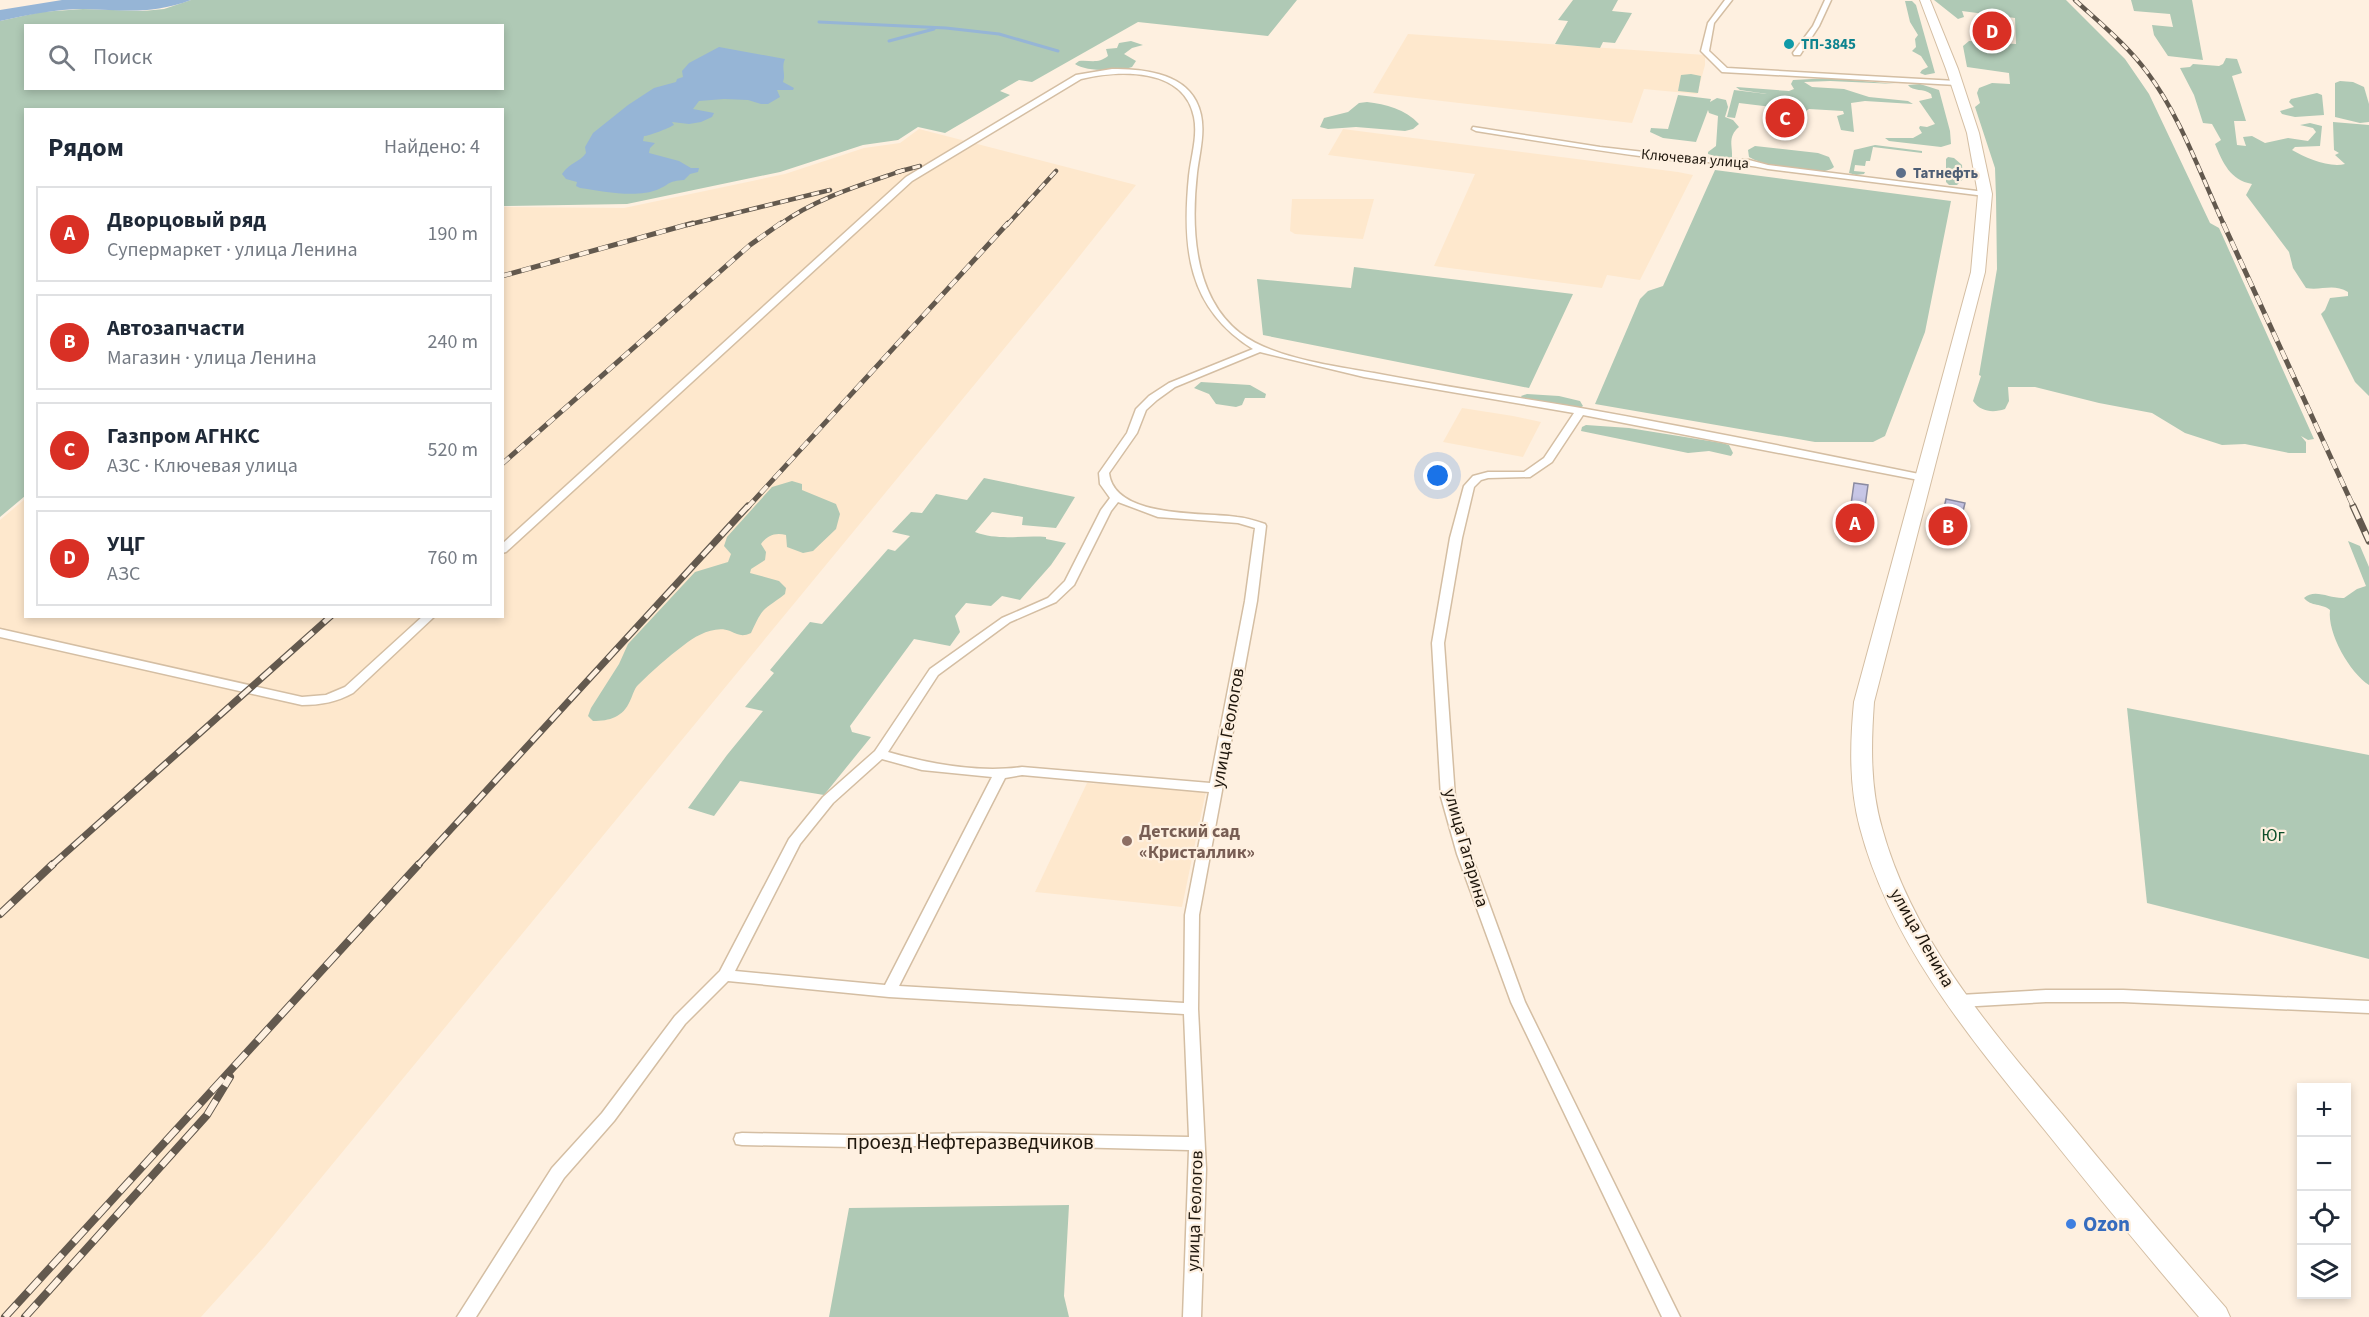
<!DOCTYPE html>
<html lang="ru">
<meta charset="utf-8">
<style>
:root{--surface:#fff;--page:#f2f2f3;--text:#1f2937;--muted:#747a83;--line:#e0e1e3;--accent:#d93025}
body{margin:0;font-family:"Source Sans 3",sans-serif;background:var(--page);color:var(--text)}
.controls{position:absolute;right:18px;bottom:18px;display:grid;overflow:hidden;border-radius:0px;box-shadow:0 3px 9px #0003}
.controls button{width:54px;height:54px;display:grid;place-items:center;padding:0;border:0;border-bottom:2px solid var(--line);background:var(--surface);color:var(--text);font:30px sans-serif}
.you{position:absolute;left:1438px;top:476px;width:21px;height:21px;margin:-15px;border:4px solid #fff;border-radius:50%;background:#1a73e8;box-shadow:0 0 0 9px #1a73e833}
.badge{display:grid;place-items:center;width:39px;height:39px;border-radius:50%;background:var(--accent);color:#fff;font-size:20px;font-weight:700}
.pin{position:absolute;translate:-50% -50%;border:3px solid #fff;box-shadow:0 2px 6px #0006}
.list{margin:0;padding:0;list-style:none}
h2{display:flex;justify-content:space-between;align-items:center;height:78px;margin:0;padding:0 24px;font-size:26px}
h2 small{font-size:20px;font-weight:400;color:var(--muted)}
.list li{display:grid;grid-template-columns:39px 1fr auto;gap:18px;align-items:center;box-sizing:border-box;height:96px;margin:0 12px 12px;padding:0 12px;border:2px solid var(--line);border-radius:0px}
.list b{display:block;font-size:22px;white-space:nowrap}
.list p{margin:0;font-size:20px;white-space:nowrap;color:var(--muted)}
.list em{font-size:20px;font-style:normal;color:var(--muted)}
.icon{flex:none;width:33px;height:33px;fill:none;stroke:currentColor;stroke-width:2;stroke-linecap:round;stroke-linejoin:round}
.map{position:relative;flex:none;width:2369px;height:1317px;overflow:hidden}
.search{position:absolute;background:var(--surface);box-shadow:0 3px 9px #0003;left:24px;top:24px;width:480px;height:66px;display:flex;align-items:center;gap:15px;box-sizing:border-box;padding:0 21px;border-radius:0px;color:var(--muted);font-size:22px}
.panel{position:absolute;background:var(--surface);box-shadow:0 3px 9px #0003;left:24px;top:108px;width:480px;height:510px;border-radius:0px}
.map>svg:first-child{display:block}
.built{fill:#fee8cd}
.green{fill:#afc9b5;fill-rule:evenodd}
.water{fill:#96b5d6}
.lines{fill:none;stroke-linecap:round;stroke-linejoin:round}
.stream{stroke:#96b5d6;stroke-width:3}
.minor-casing{stroke:#d4bea3;stroke-width:3}
.primary-casing{stroke:#d4bea3;stroke-width:2}
.minor{fill:#fff;fill-rule:evenodd}
.primary{fill:#fff;fill-rule:evenodd}
.rail-far3-casing{stroke:#63594e;stroke-width:4.5}
.rail-far2-casing{stroke:#63594e;stroke-width:5}
.rail-far1-casing{stroke:#63594e;stroke-width:7}
.rail-casing{stroke:#63594e;stroke-width:8}
.rail-far3{stroke:#fef0e0;stroke-width:3;stroke-dasharray:8;stroke-linecap:butt}
.rail-far2{stroke:#fef0e0;stroke-width:4;stroke-dasharray:10;stroke-linecap:butt}
.rail-far1{stroke:#fef0e0;stroke-width:4.5;stroke-dasharray:14;stroke-linecap:butt}
.rail{stroke:#fef0e0;stroke-width:6;stroke-dasharray:17;stroke-linecap:butt}
.wall{fill:#abaac6}
.building{fill:#c7c6e6;stroke:#8b8ba1;stroke-width:1.5}
.culture-dot{fill:#0f9aa8;stroke:#fef0e0;stroke-width:2}
.service-dot{fill:#5c6f8a;stroke:#fef0e0;stroke-width:2}
.education-dot{fill:#8d6e63;stroke:#fef0e0;stroke-width:2}
.shop-dot{fill:#3f7fe0;stroke:#fef0e0;stroke-width:2}
.labels{text-anchor:middle;dominant-baseline:central;stroke-width:4.5;stroke-linejoin:round;paint-order:stroke}
.far-culture-label{font-size:15px;font-weight:bold;fill:#0d838f;stroke:#fef0e0;text-anchor:start}
.far-street-label{font-size:15px;fill:#1f170d;stroke:#fef0e0}
.far-service-label{font-size:15px;font-weight:bold;fill:#4e5e75;stroke:#fef0e0;text-anchor:start}
.street-label{font-size:18px;fill:#1f170d;stroke:#fef0e0}
.education-label{font-size:18px;font-weight:bold;fill:#785e54;stroke:#fef0e0;text-anchor:start}
.park-label{font-size:18px;fill:#0f502b;stroke:#fef0e0}
.near-street-label{font-size:21px;fill:#1f170d;stroke:#fef0e0}
.near-shop-label{font-size:21px;font-weight:bold;fill:#366cbe;stroke:#fef0e0;text-anchor:start}
</style>
<div class="map">
<svg width="2369" height="1317" viewBox="0 0 2369 1317">
<rect width="100%" height="100%" fill="#fef0e0"/>
<!-- built -->
<g class="built">
<polygon points="1408,34 1705,55 1705,65 1697,94 1644,89 1632,123 1373,93"/>
<polygon points="919,129 1136,185 1059,282 265,1246 201,1317 0,1317 0,520 25,499 26,616 502,616 503,207 624,208 785,174 864,148 900,143"/>
<polygon points="1343,129 1678,172 1693,175 1640,280 1607,275 1602,288 1434,266 1475,174 1328,155"/>
<polygon points="1292,199 1374,199 1363,239 1295,234 1290,231"/>
<polygon points="1462,408 1513,416 1541,422 1523,457 1443,442"/>
<polygon points="1087,783 1206,791 1182,907 1035,892"/>
</g>
<!-- green -->
<g class="green">
<path d="M191 0H1297L1268 36 1138 22 1032 82 1019 80 1000 91 1010 95 945 133 918 127 898 140 863 145 780 172 627 204 503 206 502 110H26L25 496 0 517V21L41 12 83 9 143 11 164 9ZM26 26H502V88H26Z"/>
<polygon points="1573,0 1618,0 1612,11 1632,13 1615,43 1603,42 1600,48 1555,44 1568,21 1558,20"/>
<path d="M1934 0H2066L2125 59 2149 94 2210 223 2219 228 2314 439 2308 440 2301 436 2306 442V453H2289L2245 444 2222 445 2185 433 2152 413 2099 403 2035 387H2008L2009 401 2005 409C1993 413 1981 412 1973 401L1981 376 1979 375 1997 269 1996 197 1995 168 1975 107 1980 103 1977 93 1979 88 1992 83 2010 84 2009 73 1967 67 1963 46 1969 41 2016 44 2015 18 1962 11 1964 17 1958 19Z"/>
<polygon points="2131,0 2192,0 2203,60 2168,56 2154,35 2152,25 2173,27 2170,14 2134,11"/>
<polygon points="1905,1 1912,1 1916,5 1935,73 1925,75 1920,73 1922,70 1928,67 1921,56 1912,51 1916,47 1915,39 1918,35 1910,22"/>
<path d="M1131 41 1143 45 1132 48 1124 54 1136 61 1132 67C1119 71 1086 72 1075 64L1079 61C1091 60 1098 64 1108 56L1106 49 1117 48 1119 43Z"/>
<path d="M2226 58 2237 59 2242 73 2232 76 2246 121H2234L2237 145 2246 146 2243 137 2252 136 2265 143 2288 138 2308 141 2316 132 2313 128 2300 125 2310 123 2322 126 2320 146 2295 147 2292 150C2306 158 2329 168 2345 164L2335 155 2339 153 2334 150 2333 122 2369 125V396L2355 382 2321 314 2325 310 2330 298 2348 296V292C2333 283 2321 291 2306 288L2293 268 2289 252 2246 195 2252 184C2230 180 2223 163 2215 144L2221 140 2212 124 2203 123 2194 95 2180 68 2190 67 2193 64 2219 66 2223 64Z"/>
<polygon points="1691,74 1701,76 1698,93 1678,91 1681,75"/>
<polygon points="1830,78 1896,84 1830,81 1804,82 1812,87 1844,89 1869,97 1908,101 1913,104 1865,101 1851,103 1854,132 1841,130 1837,116 1844,114 1843,111 1809,109 1806,111 1739,103 1735,118 1727,117 1734,90 1767,94 1740,90 1736,87 1789,91 1794,89 1791,84 1793,80"/>
<polygon points="2340,81 2353,82 2364,87 2369,104 2369,122 2360,123 2335,117 2335,83"/>
<path d="M1920 84 1939 90 1950 131 1951 144 1941 147 1889 141 1885 138H1913L1922 133 1919 128 1920 126 1927 127 1935 124 1919 101 1932 98 1931 94C1924 88 1913 92 1908 85Z"/>
<polygon points="2317,93 2322,95 2324,115 2295,117 2282,114 2280,111 2294,107 2289,102 2291,99"/>
<path d="M1678 95 1711 99 1710 102 1717 98 1726 100 1728 107 1725 117 1733 120 1739 127C1727 137 1733 146 1732 158H1722L1708 154V152L1716 146 1718 116 1709 113 1708 110 1696 142 1663 138 1650 132 1651 128 1668 129Z"/>
<path d="M1367 102C1386 104 1405 109 1419 124L1413 129 1405 131 1356 127 1328 129 1320 127 1324 118 1348 112 1359 103Z"/>
<polygon points="1875,145 1922,151 1922,153 1873,147 1870,161 1866,161 1865,166 1855,165 1854,171 1865,172 1864,174 1856,175 1849,173 1854,150"/>
<path d="M1755 146 1818 153 1829 157 1834 167C1821 179 1764 166 1749 157L1748 150Z"/>
<polygon points="1948,157 1954,158 1962,165 1963,179 1957,185 1949,185 1946,182 1946,159"/>
<polygon points="1715,170 1951,201 1925,332 1885,436 1873,442 1815,442 1595,404 1640,299 1648,291 1663,286"/>
<polygon points="1354,267 1573,294 1529,388 1263,335 1257,279 1351,288"/>
<polygon points="1201,382 1250,385 1266,394 1265,398 1245,398 1242,405 1236,407 1216,404 1209,394 1194,388"/>
<polygon points="1527,394 1559,396 1580,401 1583,406 1580,408 1523,399 1521,396"/>
<polygon points="1586,425 1629,428 1722,443 1729,445 1733,453 1731,456 1709,451 1688,453 1581,431 1582,427"/>
<path d="M984 478 1075 497 1056 528 1022 525 1023 517 992 512 975 532C998 541 1022 535 1046 537V539L1066 543 1051 565 1020 600 1002 596 991 606 966 603 955 616 960 632 950 646 914 639 850 726 852 732 871 737 824 795 740 781 714 816 688 808 727 755 763 711 745 707 774 673 770 670 810 622 822 624 888 549 895 551 910 536 892 532 911 512 922 513 936 494 967 500Z"/>
<path d="M792 481 802 484V490L836 504 840 514 836 529 813 551 803 553 787 547 786 535C776 532 767 535 761 544L766 552 765 560 751 569 750 573 779 581 786 588 785 594C762 612 764 605 751 633 742 637 739 635 730 631 715 625 695 636 684 645 668 657 652 671 638 685 634 689 633 695 630 701 623 717 610 721 593 721L588 716 591 708 619 664 628 644 695 572 728 562 731 554 724 546 727 537 772 487Z"/>
<path d="M2348 541 2360 546 2369 567V685C2350 673 2327 633 2330 610 2322 603 2311 607 2304 598 2315 588 2330 599 2344 598L2357 589 2366 586Z"/>
<polygon points="2127,708 2369,755 2369,959 2147,903"/>
<polygon points="1069,1205 1064,1296 1069,1317 829,1317 849,1208"/>
</g>
<!-- water -->
<g class="water">
<path d="M62 0H191C150 15 125 10 84 9 55 9 28 15 0 21V10Z"/>
<path d="M719 47 785 59C781 68 786 74 783 82L794 88 793 90H777L780 97 768 104H761L748 100 724 99 699 101 693 109 714 113 712 117 701 122 689 124 672 122 674 125C669 128 649 136 644 136L643 141 655 143 650 148 649 153 679 161 691 168H699L698 172 690 174 684 180C668 181 670 184 659 189 636 199 603 191 580 188L576 186 577 182 566 179 562 174C570 162 580 162 586 153L585 147 593 133 628 105 654 88 676 82 677 79 683 77 682 71 689 63Z"/>
</g>
<g class="lines">
<!-- stream -->
<g class="stream">
<polyline points="819,22 946,28 999,34 1058,51"/>
<polyline points="889,41 934,29"/>
</g>
<!-- minor casing -->
<g class="minor-casing">
<g id="minor">
<polygon points="1725,0 1732,0 1714,23 1709,51 1727,68 1956,81 1960,83 1956,85 1722,72 1701,51 1708,23"/>
<polygon points="1825,0 1831,0 1819,26 1800,55 1794,55 1793,53 1813,26"/>
<path d="M1112 69C1141 69 1181 72 1196 101 1208 124 1200 149 1197 173 1191 227 1193 296 1240 333 1272 358 1333 366 1374 373 1441 386 1508 396 1575 407 1692 428 1808 451 1924 475L1929 478 1924 481 1583 415 1552 462 1530 477 1488 478 1481 480 1474 487 1462 538 1444 643 1455 797 1471 854 1525 1002 1680 1317H1662L1511 1002 1457 854 1441 797 1432 643 1450 538 1464 486 1473 476 1488 472H1524L1544 458 1574 413 1364 377 1260 352 1175 387 1157 400 1146 410 1137 433 1109 473C1114 519 1204 512 1237 517 1247 518 1256 521 1265 524L1266 526 1257 601 1199 915 1198 1009 1206 1169 1201 1317H1183L1189 1150 980 1145 853 1147 742 1145 736 1144 734 1139 736 1134 742 1133 853 1135 980 1133 1189 1137 1184 1014 889 997 728 981 685 1024 614 1121 564 1178 476 1317H457L552 1168 602 1113 675 1016 720 971 789 839 823 797 875 751 930 669 1002 618 1048 598 1065 581 1101 510 1110 498 1100 484 1099 473 1127 433 1136 409 1149 396 1169 383 1253 349C1187 308 1182 247 1189 176 1191 157 1198 136 1194 117 1184 67 1119 70 1081 79L912 181 506 552 502 553V544L906 177 1076 75ZM1118 502 1158 517 1238 523 1255 528 1245 601 1210 783 1022 767C978 773 930 764 888 752L938 675 1010 622 1056 602 1074 585 1111 511ZM882 759 922 770 992 777 885 985 735 971 800 844 833 803ZM1022 775 1209 792 1185 915 1184 1003 899 986 1005 778Z"/>
<path d="M1473 127 1600 147 1688 157 1749 160 1768 165 1985 192 1989 194 1985 196 1768 169C1734 161 1698 163 1663 159 1600 151 1538 141 1476 131L1472 129Z"/>
<path d="M423 616H435L353 693C337 702 320 705 302 705L0 637V629L302 697 326 695 345 687Z"/>
<polygon points="2046,990 2123,990 2369,1001 2369,1013 2123,1002 2046,1002 1960,1007 1955,1005 1953,1001 1955,997 1960,995"/>
</g>
</g>
<!-- primary casing -->
<g class="primary-casing">
<path id="primary" d="M1920 0H1930L1958 69 1979 133 1992 194 1985 272 1874 702C1871 744 1870 787 1882 828 1912 938 1990 1029 2062 1114 2116 1180 2170 1244 2226 1308L2230 1317H2199C2146 1255 2094 1192 2043 1128 1970 1038 1890 942 1860 828 1849 787 1850 744 1854 702L1971 272 1978 194 1967 133 1946 69Z"/>
</g>
<!-- minor -->
<use href="#minor" class="minor"/>
<!-- primary -->
<use href="#primary" class="primary"/>
<!-- rail-far3 casing -->
<g class="rail-far3-casing">
<g id="rail-far3">
<path d="M2075 0C2100 23 2127 45 2147 72 2181 117 2200 174 2224 225"/>
<polyline points="897,172 920,166"/>
<polyline points="687,225 830,190"/>
<path d="M779 225C816 198 861 185 904 170"/>
<polyline points="1007,225 1056,171"/>
</g>
</g>
<!-- rail-far2 casing -->
<g class="rail-far2-casing">
<g id="rail-far2">
<polyline points="2223,223 2354,508"/>
<polyline points="502,276 693,223"/>
<polyline points="502,464 750,245 781,223"/>
<polyline points="747,508 1008,223"/>
</g>
</g>
<!-- rail-far1 casing -->
<g class="rail-far1-casing">
<g id="rail-far1">
<polyline points="2353,506 2369,541"/>
<polyline points="52,865 331,616"/>
<polyline points="418,865 748,506"/>
</g>
</g>
<!-- rail casing -->
<g class="rail-casing">
<g id="rail">
<polyline points="0,914 53,864"/>
<polyline points="5,1317 419,864"/>
<polyline points="25,1317 207,1115 230,1077"/>
</g>
</g>
<!-- rail-far3 -->
<use href="#rail-far3" class="rail-far3"/>
<!-- rail-far2 -->
<use href="#rail-far2" class="rail-far2"/>
<!-- rail-far1 -->
<use href="#rail-far1" class="rail-far1"/>
<!-- rail -->
<use href="#rail" class="rail"/>
</g>
<!-- wall -->
<g class="wall">
<polygon points="1854,483 1862,528 1860,537 1846,534"/>
<polygon points="1937,514 1957,536 1955,545 1936,540 1938,530 1934,523"/>
</g>
<!-- building -->
<g class="building">
<polygon points="1854,483 1868,485 1862,528 1848,526"/>
<polygon points="1946,499 1965,503 1957,536 1938,532 1941,521 1937,514 1944,508"/>
</g>
<!-- markers -->
<circle class="culture-dot" cx="1789" cy="44" r="6"/>
<circle class="service-dot" cx="1901" cy="173" r="6"/>
<circle class="education-dot" cx="1127" cy="841" r="6"/>
<circle class="shop-dot" cx="2071" cy="1224" r="6"/>
<g class="labels">
<!-- far-culture labels -->
<g class="far-culture-label">
<text x="1801" y="44">ТП-3845</text>
</g>
<!-- far-street labels -->
<g class="far-street-label">
<text transform="translate(1695 159) rotate(5)">Ключевая улица</text>
</g>
<!-- far-service labels -->
<g class="far-service-label">
<text x="1913" y="173">Татнефть</text>
</g>
<!-- street labels -->
<g class="street-label">
<text transform="translate(1228 728) rotate(-80)">улица Геологов</text>
<text transform="translate(1466 848) rotate(74)">улица Гагарина</text>
<text transform="translate(1922 938) rotate(60)">улица Ленина</text>
<text transform="translate(1195 1211) rotate(-88)">улица Геологов</text>
</g>
<!-- education labels -->
<g class="education-label">
<text x="1139" y="831">Детский сад<tspan x="1139" dy="21">«Кристаллик»</tspan></text>
</g>
<!-- park labels -->
<g class="park-label">
<text x="2273" y="835">Юг</text>
</g>
<!-- near-street labels -->
<g class="near-street-label">
<text x="970" y="1142">проезд Нефтеразведчиков</text>
</g>
<!-- near-shop labels -->
<g class="near-shop-label">
<text x="2083" y="1224">Ozon</text>
</g>
</g>
</svg>
<div class="controls">
<button>+</button>
<button>−</button>
<button><svg class="icon" aria-label="locate" viewBox="0 0 24 24"><circle cx="12" cy="12" r="6"/><path d="M12 2v4M12 18v4M2 12h4M18 12h4"/></svg></button>
<button><svg class="icon" aria-label="layers" viewBox="0 0 24 24"><path d="M12 4l9 5-9 5-9-5zM3 14l9 5 9-5"/></svg></button>
</div>
<div class="you"></div>
<div class="pin badge" style="left:1855px;top:523px">A</div>
<div class="pin badge" style="left:1948px;top:526px">B</div>
<div class="pin badge" style="left:1785px;top:118px">C</div>
<div class="pin badge" style="left:1992px;top:31px">D</div>
<div class="search"><svg class="icon" aria-label="search" viewBox="0 0 24 24"><circle cx="10" cy="10" r="6"/><path d="M15 15l6 6"/></svg>Поиск</div>
<section class="panel">
<h2>Рядом<small>Найдено: 4</small></h2>
<ul class="list">
<li><span class="badge">A</span><div><b>Дворцовый ряд</b><p>Супермаркет · улица Ленина</p></div><em>190 m</em></li>
<li><span class="badge">B</span><div><b>Автозапчасти</b><p>Магазин · улица Ленина</p></div><em>240 m</em></li>
<li><span class="badge">C</span><div><b>Газпром АГНКС</b><p>АЗС · Ключевая улица</p></div><em>520 m</em></li>
<li><span class="badge">D</span><div><b>УЦГ</b><p>АЗС</p></div><em>760 m</em></li>
</ul>
</section>
</div>
